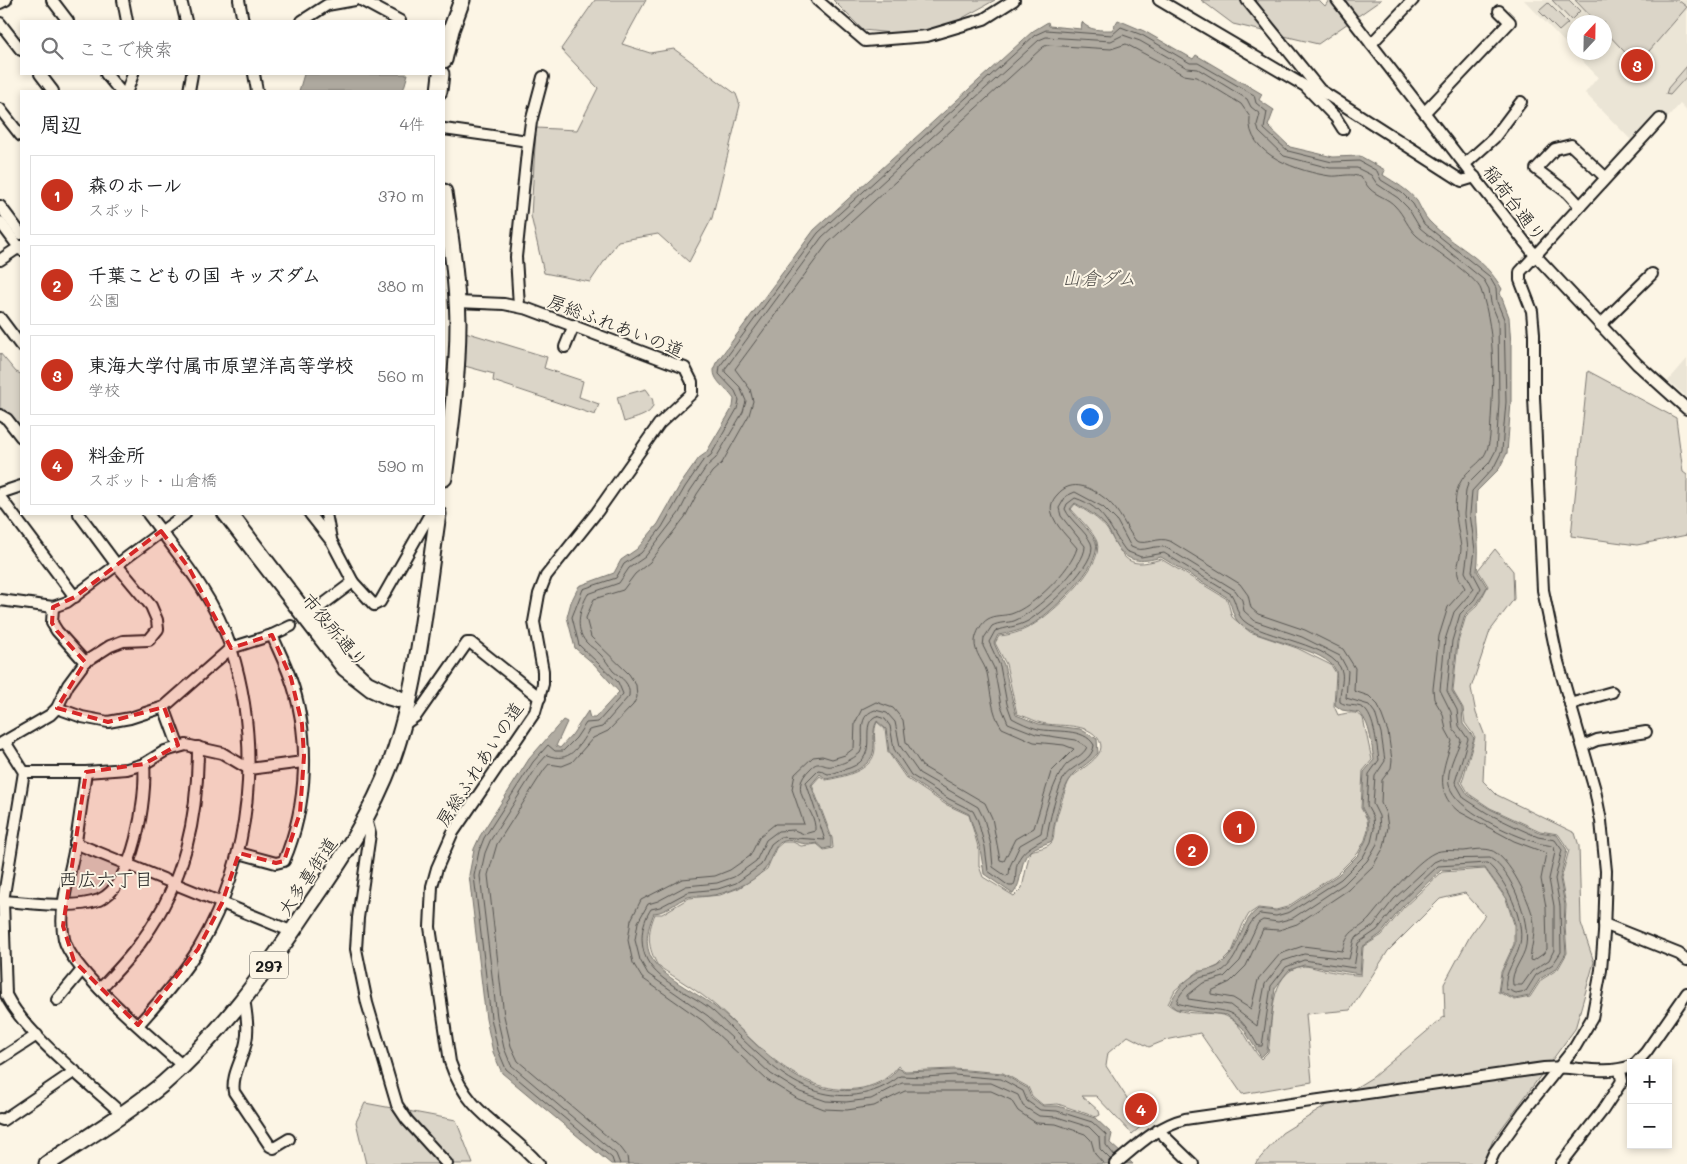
<!DOCTYPE html>
<html lang="ja">
<meta charset="utf-8">
<style>
:root{--surface:#fff;--page:#f6f6f6;--text:#202124;--muted:#757577;--line:#e0e0e0;--accent:#c8321e}
body{margin:0;font-family:Mali,"Klee One",sans-serif;background:var(--page);color:var(--text)}
.controls{position:absolute;right:15px;bottom:15px;display:grid;overflow:hidden;border-radius:0px;box-shadow:0 2px 8px #0003}
.controls button{width:45px;height:45px;display:grid;place-items:center;padding:0;border:0;border-bottom:1px solid var(--line);background:var(--surface);color:var(--text);font:25px sans-serif}
.compass{position:absolute;left:1567px;top:15px;width:45px;height:45px;border-radius:50%;background:var(--surface);box-shadow:0 2px 8px #0003;rotate:22deg}
.you{position:absolute;left:1089px;top:416px;width:18px;height:18px;margin:-12px;border:4px solid #fff;border-radius:50%;background:#1a73e8;box-shadow:0 0 0 8px #1a73e833}
.badge{display:grid;place-items:center;width:32px;height:32px;border-radius:50%;background:var(--accent);color:#fff;font-size:16px;font-weight:700}
.pin{position:absolute;translate:-50% -50%;border:2px solid #fff;box-shadow:0 1px 5px #0006}
.list{margin:0;padding:0;list-style:none}
h2{display:flex;justify-content:space-between;align-items:center;height:65px;margin:0;padding:0 20px;font-size:21px}
h2 small{font-size:16px;font-weight:400;color:var(--muted)}
.list li{display:grid;grid-template-columns:32px 1fr auto;gap:15px;align-items:center;box-sizing:border-box;height:80px;margin:0 10px 10px;padding:0 10px;border:1px solid var(--line);border-radius:0px}
.list b{display:block;font-size:19px;white-space:nowrap}
.list p{margin:0;font-size:16px;white-space:nowrap;color:var(--muted)}
.list em{font-size:16px;font-style:normal;color:var(--muted)}
.icon{flex:none;width:28px;height:28px;fill:none;stroke:currentColor;stroke-width:2;stroke-linecap:round;stroke-linejoin:round}
.map{position:relative;flex:none;width:1687px;height:1164px;overflow:hidden}
.search{position:absolute;background:var(--surface);box-shadow:0 2px 8px #0003;left:20px;top:20px;width:425px;height:55px;display:flex;align-items:center;gap:12px;box-sizing:border-box;padding:0 18px;border-radius:0px;color:var(--muted);font-size:19px}
.panel{position:absolute;background:var(--surface);box-shadow:0 2px 8px #0003;left:20px;top:90px;width:425px;height:425px;border-radius:0px}
.map>svg:first-child{display:block}
.built{fill:#ebe5d6;fill-rule:evenodd}
.green{fill:#dbd5c8;stroke:#7c7872}
.water{fill:#b0aba1;stroke:#75726c}
.lines{fill:none;stroke-linecap:round;stroke-linejoin:round}
.shore{stroke:#575551;stroke-width:1}
.minor-casing{stroke:#1c1c1c;stroke-width:14}
.highway-casing{stroke:#1c1c1c;stroke-width:19}
.minor{stroke:#fcf5e5;stroke-width:10}
.highway{stroke:#fcf5e5;stroke-width:15}
.marked{fill:#d62828;fill-opacity:0.2;stroke:#d62828;stroke-width:4;stroke-dasharray:10 6;stroke-linejoin:round}
.labels{text-anchor:middle;dominant-baseline:central;stroke-width:4;stroke-linejoin:round;paint-order:stroke}
.shield{fill:#fcf5e5;stroke:#5f5d58;stroke-width:1}
.shield-label{font-size:16px;font-weight:bold;fill:#1c1c1c}
.street-label{font-size:18px;fill:#1c1c1c;stroke:#fcf5e5}
.water-label{font-size:19px;font-style:italic;fill:#575551;stroke:#fcf5e5}
.neighbourhood-label{font-size:19px;fill:#1c1c1c;stroke:#fcf5e5}
</style>
<div class="map">
<svg width="1687" height="1164" viewBox="0 0 1687 1164">
<rect width="100%" height="100%" fill="#fcf5e5"/>
<filter id="ink" filterUnits="userSpaceOnUse"><feTurbulence type="fractalNoise" baseFrequency=".02" numOctaves="2"/><feDisplacementMap in="SourceGraphic" scale="10" xChannelSelector="R" yChannelSelector="G"/><feConvolveMatrix kernelMatrix="1 2 1 2 8 2 1 2 1" color-interpolation-filters="sRGB"/></filter>
<g filter="url(#ink)">
<!-- built -->
<g class="built">
<path d="M1524 0H1687V111L1680 104 1657 130 1652 122 1632 141 1585 93 1598 77ZM1574 22H1604V52H1574Z"/>
<polygon points="1687,359 1687,397 1668,381"/>
</g>
<!-- green -->
<g class="green">
<polygon points="595,0 646,0 622,44 650,53 674,49 736,94 740,105 712,218 689,262 658,234 618,241 590,282 544,273 531,216 536,128 577,130 598,88 561,49"/>
<polygon points="833,0 995,0 928,37 863,30"/>
<polygon points="1201,0 1319,0 1325,6 1329,0 1381,0 1318,44 1233,24"/>
<polygon points="1552,0 1569,0 1580,11 1571,20"/>
<polygon points="1575,0 1678,0 1687,7 1637,65 1605,31 1604,22 1596,22"/>
<polygon points="1548,3 1568,23 1559,31 1539,11"/>
<polygon points="1687,66 1687,76 1670,95 1666,94 1668,88"/>
<polygon points="462,331 547,357 544,368 583,381 579,397 599,404 595,415 493,381 494,374 461,365"/>
<polygon points="0,353 16,372 21,374 21,431 9,415 0,411"/>
<polygon points="1588,371 1676,418 1683,472 1687,475 1687,535 1637,545 1571,536"/>
<path d="M646 389C665 412 642 416 624 422L617 397Z"/>
<path d="M1075 504C1086 511 1099 518 1107 529 1124 555 1123 571 1161 559L1227 599 1232 617 1250 632 1297 648 1331 665 1336 673 1334 706 1338 715C1348 713 1356 710 1363 718L1372 760 1363 771 1361 808 1367 819 1368 829 1365 840 1358 853 1337 874 1287 907 1276 910 1258 908 1249 914 1243 924 1232 952 1218 966 1207 971H1199L1175 990 1168 1004C1184 1018 1207 1010 1226 1016 1243 1023 1249 1046 1261 1059L1268 1052C1273 1027 1267 969 1304 966 1309 966 1315 968 1319 969 1327 971 1356 976 1361 975L1363 947 1382 935 1403 908 1442 872 1485 869 1506 899 1514 924V944L1501 972 1498 992 1515 1000 1530 997 1541 980 1558 969 1567 953 1565 926 1566 905 1561 879 1569 850 1558 834 1540 831 1490 808 1469 794 1462 782 1475 737 1465 723 1463 708 1453 691 1458 642 1466 616 1478 605 1488 586 1478 570 1495 549 1513 571 1514 599 1490 631 1471 688 1476 713 1485 736 1483 781 1497 795 1575 833 1579 846 1581 923 1594 962 1575 1029 1493 1140 1483 1164H1255L1282 1133 1373 1077 1445 1016 1444 984 1470 936 1485 915 1465 893 1440 899 1388 951 1350 1010 1306 1014 1312 1082 1242 1094 1200 1033 1166 1040 1149 1047 1128 1036 1108 1053 1106 1066 1144 1124 1132 1134 1096 1096H1082L1099 1111 1100 1115 1096 1117 1058 1104 1043 1105 1032 1096 1028 1087 1003 1073 954 1069 905 1071 898 1066C888 1080 873 1087 856 1089 797 1095 757 1043 717 1007 699 991 677 979 658 966 647 947 647 933 655 914H662L689 898 720 895 739 888 767 869 776 848 783 842H793L801 846 817 844 824 850 833 848 832 838 812 785 820 776 826 780C842 777 874 771 875 749 875 740 873 731 877 722L885 729 888 752 906 778 945 804 969 815 979 850V866L983 877 1014 896 1022 888 1030 851C1036 849 1047 848 1051 843 1055 839 1053 831 1055 825 1056 818 1066 786 1069 781 1076 769 1113 756 1097 737 1083 721 1055 728 1038 722 1031 719 1024 716 1017 714L1006 664 995 643 999 636C1010 635 1021 632 1031 626 1051 615 1105 566 1097 542 1094 533 1078 517 1071 509Z"/>
<path d="M81 851 118 864 121 869C114 890 95 898 75 901L70 898 78 852Z"/>
<polygon points="365,1103 456,1120 473,1164 366,1164 356,1122"/>
</g>
<!-- water -->
<g class="water">
<path d="M1118 20 1144 31 1193 59 1196 55 1262 94 1259 100 1274 110 1268 126 1290 147 1333 157 1360 156 1385 170 1383 175C1396 183 1408 190 1417 201 1421 208 1424 216 1429 221 1455 248 1483 255 1502 289L1500 293 1509 317 1511 345V402L1507 453 1499 469 1477 491C1474 518 1481 544 1477 571L1487 587 1477 604 1465 615 1457 642 1452 691 1462 708 1463 724 1474 738 1460 782 1468 795 1490 809 1539 832 1557 835 1567 850 1560 879 1565 905 1564 926 1566 953 1557 968 1540 979 1529 996 1515 999 1499 991 1502 972 1515 944V924L1507 899 1485 868 1441 870 1402 907 1381 934 1362 947 1360 974 1304 965 1289 970 1275 988 1267 1051 1261 1057 1243 1028 1227 1015 1176 1009 1170 1004C1175 991 1186 979 1198 973 1209 967 1214 972 1226 960 1241 945 1240 922 1258 909L1276 911 1288 908 1338 875 1359 854 1366 840 1369 829 1368 819 1362 808 1364 772 1374 760C1371 744 1371 725 1360 713L1342 710 1335 705C1335 697 1338 677 1336 671 1327 648 1260 641 1241 625 1232 617 1233 608 1228 598L1161 557C1141 563 1126 563 1115 543 1112 538 1110 531 1106 526 1097 516 1087 510 1075 503L1070 509C1076 517 1093 534 1096 542 1103 566 1050 614 1031 625 1020 631 1010 633 998 635L994 643 1004 665 1016 715 1039 724 1080 729 1097 739 1098 753C1091 762 1082 766 1074 774 1062 786 1053 824 1052 841 1046 844 1036 846 1030 851 1018 862 1024 881 1013 894L984 874 980 848 969 814 946 803 907 777 889 752 886 729 877 721C871 732 876 741 873 753 868 771 841 776 826 779L820 774 811 785 831 838V847L824 849 817 843C801 847 794 838 784 841 772 844 772 861 765 869 752 884 726 894 707 896 701 897 694 895 688 897 676 901 668 912 654 913 648 928 644 942 651 957 660 976 697 993 714 1006 758 1041 793 1097 856 1090 873 1088 889 1081 898 1068L905 1072 954 1070 1003 1074 1027 1088 1031 1097 1043 1106H1058L1095 1118 1112 1134 1110 1143 1133 1164H611L502 1073 493 1052 486 1019 469 875 474 849 480 836 529 759 563 720 567 722 556 746 560 748 572 735 588 711 590 718H595L619 692 594 664 575 648 567 617 571 602 579 586 614 573 621 560 637 549 658 524 680 485 699 458 706 453 733 407 734 399C726 387 708 379 716 363L814 230 1033 31 1048 22 1049 26 1081 29 1082 22C1089 31 1101 30 1112 30Z"/>
<polygon points="304,74 408,74 403,91 299,91"/>
</g>
<g class="lines">
<!-- shore -->
<g class="shore">
<path d="M614 1164 612 1158 506 1069 498 1050 491 1018 474 876 479 851 484 838 533 762 548 745 555 751H563L576 738 586 723 598 722 623 694 618 682 579 645 572 617 583 589 616 578 624 564 641 553 662 527 685 487 702 462 711 455 737 409 739 400 735 391 719 374 720 366 818 233 1035 35 1046 30 1112 35 1121 27 1142 35 1190 63H1198L1254 95 1256 103 1267 112 1264 129 1288 151 1332 162 1359 161 1377 171 1381 180 1402 193 1413 204 1424 224 1489 276 1496 288 1497 302 1504 319 1506 402 1503 437 1502 451 1494 467 1472 491 1470 514 1475 550 1472 571 1481 588 1474 600 1460 614 1452 641 1447 691 1457 710 1459 726 1468 739 1455 782 1464 798 1487 813 1520 829 1538 837 1555 840 1562 850 1555 879 1560 906 1561 952 1553 964 1536 975 1526 991 1516 993 1506 989C1503 972 1517 960 1520 944 1525 920 1506 879 1487 863L1438 866 1398 904 1377 930 1358 943 1354 968 1304 960 1286 967 1271 986 1262 1046H1258C1230 996 1222 1017 1177 1003 1177 994 1194 979 1203 977 1209 976 1216 975 1222 971 1243 956 1241 926 1260 914L1276 916 1290 912 1341 879 1363 857 1371 842 1374 829 1373 817 1367 806 1369 774 1379 760C1377 748 1375 716 1363 708 1356 704 1347 707 1340 702 1339 693 1344 680 1342 672 1335 644 1263 638 1244 621 1236 614 1237 603 1231 594L1164 553 1141 557 1126 551C1109 529 1106 508 1075 498L1067 504 1065 509C1071 522 1085 530 1091 543 1100 562 1043 612 1028 621 1017 627 1007 627 995 631L989 642 1000 666 1007 704 1012 718C1019 722 1030 727 1038 729 1054 733 1084 727 1094 745 1092 763 1070 765 1063 779 1056 795 1049 820 1047 837 1033 846 1017 851 1016 871 1015 877 1017 880 1013 886H1009L988 871 985 847 978 821 973 811 949 799 911 775 894 749 890 726 885 719 876 716C856 726 885 760 843 770 839 771 833 774 828 774 824 773 823 770 818 770L806 782 825 840 780 837 771 844 761 865 736 883 718 889 688 892 660 907 651 909C641 924 639 944 647 960 660 984 693 994 713 1011 754 1048 794 1102 855 1095 872 1093 888 1086 900 1076L925 1077 954 1075 1001 1079 1023 1091 1027 1101 1040 1110 1057 1111 1092 1122 1106 1135V1145L1115 1156"/>
<path d="M620 1164 616 1154 511 1065 504 1048 497 1017 480 876 485 853 490 841 538 765 547 755C570 764 578 747 589 730L602 727 629 696C631 683 621 678 613 671 609 666 606 660 601 655 597 650 590 647 586 642 574 628 580 608 588 594L619 583 629 568 645 557 679 513 690 491 707 466 716 458 743 412 746 401 740 387 725 372V369L822 237 1039 40 1046 37 1111 41 1123 35 1140 41 1187 68 1198 69 1247 99 1251 107 1260 114 1257 125 1259 132 1284 156 1330 168H1357L1371 175 1377 184 1398 198 1408 208 1420 228 1484 280 1489 289 1491 303 1498 320 1499 402 1497 436 1496 450 1489 463 1468 484 1466 490 1464 514 1468 550 1465 572 1474 589 1454 612 1445 640 1440 690 1451 712 1453 729 1461 740C1456 753 1446 771 1449 785 1455 810 1512 835 1535 842 1541 845 1548 844 1554 847L1555 852 1549 879 1554 906V950L1549 960 1532 971 1522 985H1513C1510 971 1524 959 1526 945 1530 920 1512 871 1490 858L1441 859 1434 862 1394 899 1373 926 1354 939 1349 959 1304 954 1283 961 1265 984 1257 1026 1230 1005 1188 999V995L1203 983 1224 977 1240 961 1258 923 1263 920 1278 922 1293 918 1344 884 1367 861 1377 844 1380 828 1379 816 1373 804 1375 776 1385 761 1381 733 1375 713 1369 705 1346 698 1348 671 1340 656 1302 637 1255 621 1244 611 1242 600 1235 590 1167 548C1154 543 1144 554 1131 547L1117 521 1103 507 1075 492 1066 496 1059 508 1061 516 1085 546C1086 567 1034 613 1014 621 1007 623 999 622 992 626L984 638 983 646 994 668 1001 706 1008 723 1036 734 1076 740 1087 747C1083 756 1074 758 1067 764 1054 777 1044 814 1041 833L1020 845 1010 866 1009 875 1006 876 993 867 991 845 984 819 978 807 919 773 900 746 895 722 887 713 875 710C854 717 867 739 860 753 851 760 843 764 832 766 824 768 819 759 811 768 784 793 817 806 815 831L804 834 794 830 778 831 766 840 756 861 734 877 717 883 686 886 658 901 648 904 638 922 635 940 640 960 648 974 708 1016 771 1074 800 1092 826 1101 846 1102 871 1099 902 1083H991L1018 1095 1023 1106 1039 1116 1057 1117 1089 1127 1099 1137 1100 1149 1111 1160"/>
<path d="M628 1164 627 1156 621 1148 518 1061 511 1046 504 1016 488 875 497 844 544 770 549 764 562 766 572 762 593 738 608 731 633 705 637 697 636 685 629 674 591 637 586 618 594 599 623 590 635 574 650 562 685 517 697 494 712 472 722 463 749 415 753 401 750 389 735 369 828 243 1043 47 1047 45 1111 49 1126 44 1184 75 1197 77 1241 104 1250 117C1245 155 1301 172 1330 176 1339 177 1349 173 1357 176 1364 178 1365 184 1370 189 1377 196 1388 198 1395 206 1404 215 1408 228 1417 236 1430 247 1477 277 1481 290 1497 337 1493 386 1490 436 1487 466 1470 463 1460 483 1450 502 1459 528 1461 548 1461 557 1456 566 1458 575 1459 580 1463 584 1465 588L1448 607 1439 636 1433 689 1434 699 1443 714 1446 730 1452 741C1444 766 1433 791 1458 811L1514 841 1546 853 1541 879 1546 907 1547 949 1543 954 1533 961 1530 960C1531 948 1535 936 1534 923 1532 905 1509 855 1490 850 1482 848 1472 850 1464 851 1454 851 1442 849 1434 853 1415 862 1383 902 1370 918 1355 935 1351 924 1342 951L1303 946 1280 954 1258 980 1251 1009 1233 998 1211 994V991L1230 982 1246 966 1263 929 1279 930 1297 924 1348 890 1373 866 1384 847 1388 827 1386 814 1381 803 1382 780 1391 768 1392 760 1388 732 1378 705 1369 696 1354 691 1355 668 1343 649 1305 630 1258 614 1251 608 1248 595 1240 584 1170 541C1158 536 1147 546 1136 541 1125 527 1121 512 1107 500 1092 488 1072 477 1057 495 1052 500 1050 507 1052 513 1055 526 1069 538 1077 548 1071 570 1033 607 1011 614 1003 616 995 615 988 619 981 623 976 633 975 641 974 653 984 662 987 673 991 691 991 713 1002 728L1034 742 1064 745 1074 749 1051 772 1034 828 1015 839 1004 861 1000 860 992 818 985 803 922 766 906 742 903 720 893 708 876 702 862 709 855 723 854 748 845 755 832 759 822 756 813 757 795 774 792 789 804 824H775L760 836 750 856 730 870 715 876 682 879 641 900 631 920 628 940 633 963 642 978 703 1021 767 1080 798 1099 824 1109 847 1110 874 1106 905 1091H991L1011 1100 1018 1111 1036 1123 1056 1124 1085 1134 1091 1140 1095 1154 1104 1164"/>
</g>
<!-- minor casing -->
<g class="minor-casing">
<g id="minor">
<polyline points="52,0 68,21"/>
<polyline points="123,0 127,21"/>
<polyline points="181,0 186,21"/>
<polyline points="239,0 243,21"/>
<polyline points="361,0 400,21"/>
<polyline points="817,0 865,41 927,36 984,19 1014,0"/>
<polyline points="1159,0 1305,86 1336,118 1343,129"/>
<polyline points="1247,0 1320,90 1462,181 1475,177"/>
<polyline points="1337,0 1534,254 1637,364 1687,409"/>
<polyline points="0,3 6,0"/>
<polyline points="302,21 327,5 355,0"/>
<polyline points="0,23 21,50"/>
<polyline points="1371,44 1413,0"/>
<polyline points="40,74 53,91"/>
<polyline points="106,74 120,91"/>
<polyline points="254,74 257,91"/>
<polyline points="127,91 133,74"/>
<polyline points="189,91 192,74"/>
<polyline points="0,109 21,136"/>
<polyline points="1425,112 1510,22 1499,11"/>
<polyline points="444,129 528,141"/>
<polyline points="1465,164 1494,138 1521,102"/>
<polyline points="1579,205 1568,193 1536,169 1555,149 1571,145 1605,177"/>
<polyline points="0,206 21,234"/>
<polyline points="0,222 21,250"/>
<polyline points="0,260 21,246"/>
<path d="M457 302 504 304 528 309 685 368 692 382V393L659 424 597 512 546 576 539 594 534 622 543 671V684L535 712 452 834 437 868 432 886 430 927 450 1062C468 1116 505 1125 539 1164"/>
<polyline points="519,306 516,257 527,152 531,122 543,77"/>
<polyline points="0,318 21,346"/>
<polyline points="1600,325 1652,274"/>
<polyline points="565,347 574,325"/>
<polyline points="0,415 7,419 21,437"/>
<polyline points="0,493 21,486"/>
<polyline points="0,497 75,597"/>
<polyline points="223,514 343,670 370,691 387,699 397,702 408,700"/>
<polyline points="233,514 341,656 368,681 408,700"/>
<polyline points="310,514 332,542 353,582 374,605 380,602 430,514"/>
<polyline points="326,514 331,539"/>
<polyline points="0,600 53,607 67,602 185,514"/>
<polyline points="53,607 52,623 57,631 85,662"/>
<polyline points="309,615 353,582"/>
<polyline points="1570,704 1612,692"/>
<polyline points="164,707 178,745"/>
<polyline points="57,708 82,717 108,722 130,718 164,707 231,648 272,635 291,626"/>
<polyline points="402,726 416,716 467,643 471,643 540,698"/>
<path d="M5 742 24 772 3 901 6 995C26 1035 88 1082 122 1114"/>
<polyline points="0,744 50,715 57,708 68,685 85,662 110,646 123,641 149,640 158,629 157,620 151,606 116,564 79,514"/>
<polyline points="1583,746 1597,740 1646,732"/>
<polyline points="24,772 86,772 127,769 144,764 165,751 186,745 222,753 249,769 303,762"/>
<path d="M86 772C82 799 79 825 74 852 69 878 58 911 64 939 71 971 155 1041 183 1066"/>
<polyline points="366,819 370,834 358,918 356,949 367,1003 397,1105 407,1120 447,1164"/>
<polyline points="75,843 293,932"/>
<path d="M239 853 276 863 284 861C308 805 311 735 290 677 285 663 278 649 272 635"/>
<path d="M0 901C29 902 72 910 99 900 134 886 147 797 144 764"/>
<polyline points="1604,924 1679,954 1687,960"/>
<path d="M100 989C115 973 131 957 143 939 185 881 198 817 198 747"/>
<path d="M244 998C246 1013 249 1027 246 1042 243 1059 231 1075 234 1092L270 1146 274 1148 289 1139"/>
<polyline points="57,1000 82,970"/>
<path d="M138 1025C160 1001 182 976 199 948 252 858 262 747 231 648 215 598 179 555 148 514"/>
<polyline points="0,1059 37,1035"/>
<polyline points="1636,1063 1646,1052 1687,993"/>
<polyline points="0,1119 3,1120 75,1071"/>
<polyline points="1158,1130 1193,1164"/>
<path d="M1115 1164C1137 1146 1157 1126 1185 1119L1544 1068C1574 1065 1602 1076 1631 1066"/>
<polyline points="1489,1164 1494,1153 1524,1111 1575,1047 1592,1018 1601,970 1604,933 1606,871 1601,821 1595,790 1558,662 1543,590 1534,397 1534,334 1532,311 1520,280 1520,272 1660,119"/>
<polyline points="1561,1164 1603,1110 1622,1081 1620,1070"/>
</g>
</g>
<!-- highway casing -->
<g class="highway-casing">
<g id="highway">
<polyline points="444,60 451,30 462,0"/>
<polyline points="439,91 441,74"/>
<path d="M444 192C450 235 457 278 458 322 458 375 451 426 444 478"/>
<path d="M47 1164C86 1138 128 1113 164 1083 222 1033 266 971 308 908 341 861 372 814 392 760 419 684 426 593 438 514"/>
</g>
</g>
<!-- minor -->
<use href="#minor" class="minor"/>
<!-- highway -->
<use href="#highway" class="highway"/>
</g>
</g>
<!-- marked area -->
<path class="marked" d="M161 531 189 568 231 648 272 635 291 678 302 724 304 756 300 813 284 861 276 863 239 853 222 903 198 949 138 1025 74 961 63 926 86 772 144 764 178 745 164 707 108 722 57 708 85 662 57 631 52 623 53 607 75 597Z"/>
<g class="labels">
<!-- shield labels -->
<rect class="shield" x="250" y="951.5" width="38" height="27" rx="4"/>
<g class="shield-label">
<text x="269" y="965">297</text>
</g>
<!-- street labels -->
<g class="street-label">
<text transform="translate(1515 203) rotate(53)">稲荷台通り</text>
<text transform="translate(616 325) rotate(21)">房総ふれあいの道</text>
<text transform="translate(335 630) rotate(50)">市役所通り</text>
<text transform="translate(479 764) rotate(-57)">房総ふれあいの道</text>
<text transform="translate(307 876) rotate(-56)">大多喜街道</text>
</g>
<!-- water labels -->
<g class="water-label">
<text x="1099" y="277">山倉ダム</text>
</g>
<!-- neighbourhood labels -->
<g class="neighbourhood-label">
<text x="106" y="878">西広六丁目</text>
</g>
</g>
</svg>
<div class="controls">
<button>+</button>
<button>−</button>
</div>
<svg class="compass" viewBox="-18 -18 36 36"><path d="M0-13l5 13h-10z" fill="#e53935"/><path d="M0 13l5-13h-10z" fill="#757577"/></svg>
<div class="you"></div>
<div class="pin badge" style="left:1239px;top:827px">1</div>
<div class="pin badge" style="left:1192px;top:850px">2</div>
<div class="pin badge" style="left:1637px;top:65px">3</div>
<div class="pin badge" style="left:1141px;top:1109px">4</div>
<div class="search"><svg class="icon" aria-label="search" viewBox="0 0 24 24"><circle cx="10" cy="10" r="6"/><path d="M15 15l6 6"/></svg>ここで検索</div>
<section class="panel">
<h2>周辺<small>4件</small></h2>
<ul class="list">
<li><span class="badge">1</span><div><b>森のホール</b><p>スポット</p></div><em>370 m</em></li>
<li><span class="badge">2</span><div><b>千葉こどもの国 キッズダム</b><p>公園</p></div><em>380 m</em></li>
<li><span class="badge">3</span><div><b>東海大学付属市原望洋高等学校</b><p>学校</p></div><em>560 m</em></li>
<li><span class="badge">4</span><div><b>料金所</b><p>スポット · 山倉橋</p></div><em>590 m</em></li>
</ul>
</section>
</div>
